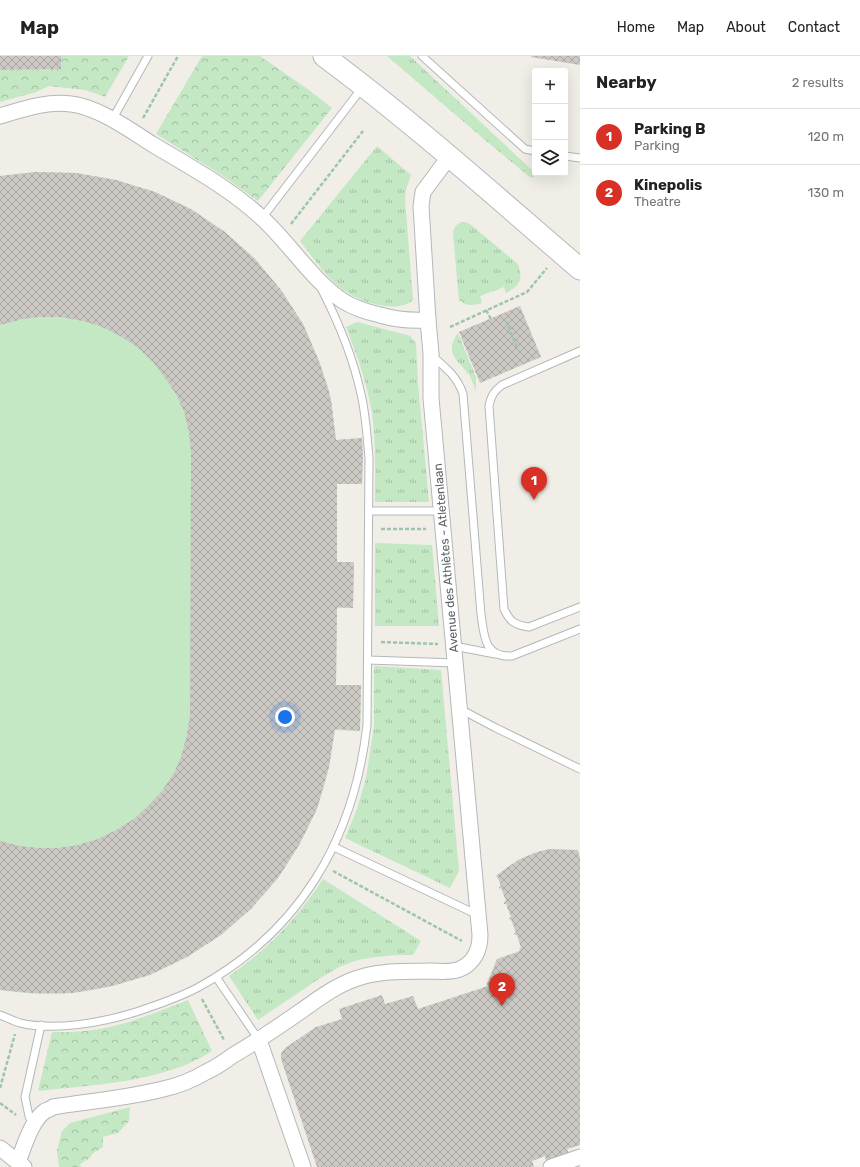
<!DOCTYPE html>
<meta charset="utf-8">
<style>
:root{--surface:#fff;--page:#f2f2f2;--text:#222;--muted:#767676;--line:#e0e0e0;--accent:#d93025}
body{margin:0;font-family:Rubik,sans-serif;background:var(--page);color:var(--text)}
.controls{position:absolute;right:12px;top:12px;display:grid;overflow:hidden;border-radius:4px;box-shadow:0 4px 16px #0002}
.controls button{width:36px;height:36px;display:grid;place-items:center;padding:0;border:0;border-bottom:1px solid var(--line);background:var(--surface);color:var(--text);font:20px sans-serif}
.you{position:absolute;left:285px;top:661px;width:14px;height:14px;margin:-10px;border:3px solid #fff;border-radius:50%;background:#1a73e8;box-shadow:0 0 0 6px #1a73e833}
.badge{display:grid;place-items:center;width:26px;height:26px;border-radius:50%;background:var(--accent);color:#fff;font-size:13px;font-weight:700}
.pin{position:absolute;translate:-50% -33px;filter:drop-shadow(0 1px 2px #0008)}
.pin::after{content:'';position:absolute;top:21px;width:14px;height:12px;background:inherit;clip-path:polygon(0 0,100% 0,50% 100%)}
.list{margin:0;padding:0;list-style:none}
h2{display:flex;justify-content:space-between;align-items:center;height:52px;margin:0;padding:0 16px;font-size:17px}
h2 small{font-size:13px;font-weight:400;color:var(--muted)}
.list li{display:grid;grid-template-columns:26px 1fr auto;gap:12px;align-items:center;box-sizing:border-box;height:56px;padding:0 16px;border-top:1px solid var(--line)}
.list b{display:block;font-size:15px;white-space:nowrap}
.list p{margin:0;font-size:13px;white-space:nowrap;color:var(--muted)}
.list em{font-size:13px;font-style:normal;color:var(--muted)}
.icon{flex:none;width:22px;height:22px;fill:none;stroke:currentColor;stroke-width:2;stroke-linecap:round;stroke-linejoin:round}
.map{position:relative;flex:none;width:580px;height:1111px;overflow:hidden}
header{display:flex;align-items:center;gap:24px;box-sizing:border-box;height:56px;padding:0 20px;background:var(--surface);border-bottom:1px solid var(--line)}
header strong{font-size:19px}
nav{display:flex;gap:22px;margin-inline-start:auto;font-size:14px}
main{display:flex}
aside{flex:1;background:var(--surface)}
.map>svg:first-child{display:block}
.grass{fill:url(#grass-tufts)}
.forest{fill:url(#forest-crowns)}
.pitch{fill:#c4e8c4}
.building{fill:url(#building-cross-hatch)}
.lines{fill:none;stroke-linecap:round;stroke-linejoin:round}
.lane-casing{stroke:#b4b7bb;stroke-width:9}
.street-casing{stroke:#b4b7bb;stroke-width:17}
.secondary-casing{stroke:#b5b9be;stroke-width:23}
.path{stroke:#9bc7a8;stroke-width:2.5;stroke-dasharray:4 2;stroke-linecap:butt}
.lane{stroke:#fff;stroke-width:7}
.street{stroke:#fff;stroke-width:15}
.secondary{stroke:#fff;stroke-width:21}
.labels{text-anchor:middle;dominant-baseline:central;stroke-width:4;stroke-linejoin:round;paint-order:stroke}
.street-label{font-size:12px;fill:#5e6267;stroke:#fff}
</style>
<header>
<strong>Map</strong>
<nav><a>Home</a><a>Map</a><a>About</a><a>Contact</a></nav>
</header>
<main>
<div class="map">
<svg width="580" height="1111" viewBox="0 0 580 1111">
<defs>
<pattern id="grass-tufts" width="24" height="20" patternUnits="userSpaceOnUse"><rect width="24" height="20" fill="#c4e8c4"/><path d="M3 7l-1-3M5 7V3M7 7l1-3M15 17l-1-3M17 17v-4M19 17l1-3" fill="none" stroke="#a2bfa3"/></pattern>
<pattern id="forest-crowns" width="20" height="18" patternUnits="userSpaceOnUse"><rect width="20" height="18" fill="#c4e8c4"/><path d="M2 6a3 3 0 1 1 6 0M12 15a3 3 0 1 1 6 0" fill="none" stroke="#a2bfa3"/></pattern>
<pattern id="building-cross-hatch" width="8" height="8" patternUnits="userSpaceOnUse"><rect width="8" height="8" fill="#ccc9c4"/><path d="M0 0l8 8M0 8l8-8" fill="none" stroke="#a9a7a3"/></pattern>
</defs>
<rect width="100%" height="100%" fill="#f0eee7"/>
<!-- grass -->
<g class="grass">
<polygon points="387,0 410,0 535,117 534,121 531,122 485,84"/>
<path d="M377 90 411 119 406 134 405 143 413 244C405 251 394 251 384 250 340 243 325 217 300 185Z"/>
<path d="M465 166 470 168 518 208C523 223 521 229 506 237L504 231 480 240 482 247C474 249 468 251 461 245H459L453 177C454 170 458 166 465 166Z"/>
<path d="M357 266 411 280 412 283 416 287 418 327 429 446H375C375 416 376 386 372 357 367 327 357 299 346 271Z"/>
<path d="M458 277 476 321V335C474 330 472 325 470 320 459 305 443 297 458 277Z"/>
<polygon points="375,487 432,489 439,570 375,570"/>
<polygon points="374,610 441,614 459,815 450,832 345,782 357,753 366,722 374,670"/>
<path d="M323 823 421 885 413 899C393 899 374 900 355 905 336 911 320 922 304 933 289 943 273 954 258 964L229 920C269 892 296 864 323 823Z"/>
</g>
<!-- forest -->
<g class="forest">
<polygon points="61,0 129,0 105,41 85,34 49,30 36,36 0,46 0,14 61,13"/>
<polygon points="202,0 260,0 309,34 332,52 258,145 223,120 156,78"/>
<path d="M188 944 212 995C166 1026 92 1029 38 1035L52 976C63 976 75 976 86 975 122 971 155 957 188 944Z"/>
<polygon points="130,1051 129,1065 118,1077 103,1081 103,1091 92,1098 90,1102 80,1108 81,1111 59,1111 57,1094 62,1075 70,1067"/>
</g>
<!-- pitch -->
<path class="pitch" d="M36 116 76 117 116 124 155 136 225 176 255 203 281 234 303 268 319 305 328 332 331 344 336 384 362 382V428H337V506H354L353 552H337L336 629H361L360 675 335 674C331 700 327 728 316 753 276 855 181 925 73 937 49 940 24 937 0 934V120Z"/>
<!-- building -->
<g class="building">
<polygon points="0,0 61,0 61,13 0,14"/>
<polygon points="531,0 580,0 580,9 531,1"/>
<polygon points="36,116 76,117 116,124 155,136 191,153 225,176 255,203 281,234 303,268 319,305 328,332 331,344 336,384 362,382 363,400 362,428 337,428 337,506 354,506 353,552 337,551 336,629 361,629 360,675 335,673 329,711 317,753 299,789 278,822 251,853 221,879 187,901 150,919 112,930 72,937 31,937 0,934 0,785 20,790 39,792 58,792 78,789 98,783 116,774 134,763 148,750 163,734 174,717 181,701 187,679 190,659 191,397 189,376 184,356 176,338 163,319 152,305 137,291 120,280 100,270 83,265 60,261 39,261 23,263 0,269 0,120"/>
<polygon points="520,250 541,301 480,327 459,276"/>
<polygon points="549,793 578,794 580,803 580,1089 567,1093 569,1098 546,1105 545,1100 532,1105 534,1111 317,1111 281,1003 281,997 285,992 316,971 342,963 339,953 382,939 385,948 413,940 418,953 488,930 487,928 497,903 520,895 519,893 521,892 517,879 515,879 514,877 516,877 511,863 510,864 509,862 511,861 506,848 504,848 504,846 506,845 501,832 499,833 499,830 501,830 498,822 496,820 505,813 518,804 534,797"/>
</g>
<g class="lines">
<!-- lane casing -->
<g class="lane-casing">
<g id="lane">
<polyline points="422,0 525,93 535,95"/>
<polyline points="112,64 148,0"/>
<polyline points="565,100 580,102"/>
<polyline points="262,162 362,32"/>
<path d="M580 295 502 329C494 335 491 340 489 350L504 553C510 566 515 569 529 571L580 551"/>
<path d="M431 299C445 311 457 320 463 338L481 558C484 579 484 602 512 600L580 573"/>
<polyline points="369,455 441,455"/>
<polyline points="454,590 495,598"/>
<polyline points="368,604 456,607"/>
<polyline points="460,653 496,672 580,713"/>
<polyline points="334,791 478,859"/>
<polyline points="216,921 259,984"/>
<path d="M0 959C6 961 13 965 20 967 55 975 101 967 136 956 157 949 178 942 197 932 300 876 354 783 367 669L369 402C367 381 366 359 361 338 353 301 338 265 321 232"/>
<polyline points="33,1069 29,1060 25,1041 41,969"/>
</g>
</g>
<!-- street casing -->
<g class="street-casing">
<g id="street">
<path d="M0 60C24 53 46 45 71 48 98 51 130 74 152 88 190 111 230 132 263 163 290 188 313 225 343 245 354 252 367 256 380 259 397 264 410 265 428 264"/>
<polyline points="259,984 303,1111"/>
<polyline points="0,1092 24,1111"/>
<path d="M18 1106C24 1091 31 1065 45 1055 47 1054 51 1053 53 1051 90 1045 131 1042 167 1032 181 1029 194 1023 206 1016 215 1012 224 1006 232 1000 256 986 278 971 301 955 318 943 335 930 355 923 379 914 405 916 430 915 440 915 451 917 460 913 474 907 480 894 480 879L431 342V298L428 264 421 150 423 136 449 101"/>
<polyline points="551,1111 580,1101"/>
</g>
</g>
<!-- secondary casing -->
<g class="secondary-casing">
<path id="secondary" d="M324 0C413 66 496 141 580 213"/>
</g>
<!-- path -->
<g class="path">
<polyline points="143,62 178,0"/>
<polyline points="291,168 363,75"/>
<polyline points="486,254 491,263"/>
<polyline points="506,265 518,293"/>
<polyline points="450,271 527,236 547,212"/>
<polyline points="381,473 426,473"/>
<polyline points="381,586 438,588"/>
<polyline points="333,815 462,885"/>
<polyline points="202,943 224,984"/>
<polyline points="0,1032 15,978"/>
<polyline points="0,1047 16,1059"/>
</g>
<!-- lane -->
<use href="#lane" class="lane"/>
<!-- street -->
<use href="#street" class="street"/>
<!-- secondary -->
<use href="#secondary" class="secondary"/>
</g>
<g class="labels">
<!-- street labels -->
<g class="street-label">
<text transform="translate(446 502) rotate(-95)">Avenue des Athlètes - Atletenlaan</text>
</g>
</g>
</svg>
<div class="controls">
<button>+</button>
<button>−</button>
<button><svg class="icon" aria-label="layers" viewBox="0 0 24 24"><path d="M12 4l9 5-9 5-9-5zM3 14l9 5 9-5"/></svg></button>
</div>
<div class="you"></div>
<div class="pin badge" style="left:534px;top:444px">1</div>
<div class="pin badge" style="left:502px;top:950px">2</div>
</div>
<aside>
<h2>Nearby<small>2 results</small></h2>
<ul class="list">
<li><span class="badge">1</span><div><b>Parking B</b><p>Parking</p></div><em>120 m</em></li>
<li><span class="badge">2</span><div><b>Kinepolis</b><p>Theatre</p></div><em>130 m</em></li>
</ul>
</aside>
</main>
